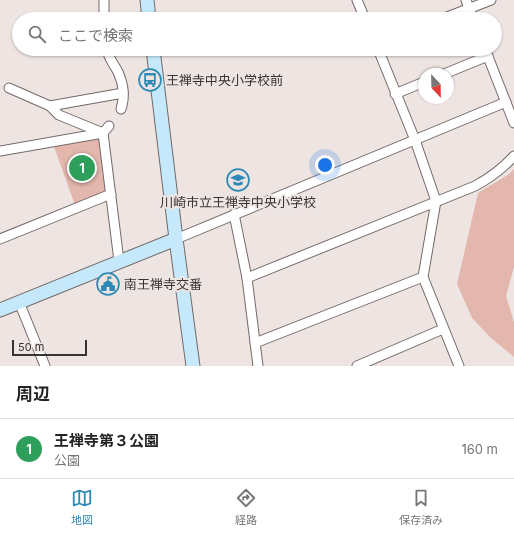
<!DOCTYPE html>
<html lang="ja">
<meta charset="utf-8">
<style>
:root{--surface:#fff;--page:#f6f6f6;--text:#222;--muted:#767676;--line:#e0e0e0;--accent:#2d8ab6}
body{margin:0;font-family:Inter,"Noto Sans JP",sans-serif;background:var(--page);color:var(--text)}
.compass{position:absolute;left:418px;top:68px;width:36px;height:36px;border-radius:50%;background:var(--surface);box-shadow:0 1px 3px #0004;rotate:158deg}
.scale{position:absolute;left:12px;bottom:10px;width:75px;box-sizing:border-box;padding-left:4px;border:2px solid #373332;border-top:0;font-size:11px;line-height:14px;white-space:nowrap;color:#373332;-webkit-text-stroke:3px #eee5e3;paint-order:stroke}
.you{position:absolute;left:325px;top:165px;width:14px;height:14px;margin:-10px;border:3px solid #fff;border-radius:50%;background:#1a73e8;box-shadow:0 0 0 6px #1a73e833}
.badge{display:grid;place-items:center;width:26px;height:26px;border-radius:50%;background:var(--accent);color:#fff;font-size:13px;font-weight:700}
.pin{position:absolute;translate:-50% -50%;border:2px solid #fff;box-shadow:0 1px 4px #0006}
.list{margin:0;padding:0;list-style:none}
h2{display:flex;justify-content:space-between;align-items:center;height:52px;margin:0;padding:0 16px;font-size:17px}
h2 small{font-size:13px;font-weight:400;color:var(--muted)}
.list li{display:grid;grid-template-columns:26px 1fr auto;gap:12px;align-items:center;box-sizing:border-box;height:60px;padding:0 16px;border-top:1px solid var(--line)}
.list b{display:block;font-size:15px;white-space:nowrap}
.list p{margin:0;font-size:13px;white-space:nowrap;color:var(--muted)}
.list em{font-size:13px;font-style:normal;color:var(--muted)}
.icon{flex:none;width:22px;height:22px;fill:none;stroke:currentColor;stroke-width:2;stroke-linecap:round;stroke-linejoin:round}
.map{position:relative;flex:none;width:514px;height:366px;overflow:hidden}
.search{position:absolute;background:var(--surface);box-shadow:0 1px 3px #0004;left:12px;right:12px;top:12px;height:44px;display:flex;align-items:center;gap:10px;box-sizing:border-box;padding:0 14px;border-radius:22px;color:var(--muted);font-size:15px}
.sheet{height:112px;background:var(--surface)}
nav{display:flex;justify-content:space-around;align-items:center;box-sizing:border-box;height:56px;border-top:1px solid var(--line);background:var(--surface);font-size:11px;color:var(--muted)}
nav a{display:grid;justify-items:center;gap:2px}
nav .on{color:var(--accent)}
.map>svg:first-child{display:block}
.green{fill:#e3b7ae}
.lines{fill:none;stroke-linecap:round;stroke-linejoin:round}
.street-casing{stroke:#736a68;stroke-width:11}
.secondary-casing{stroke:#736a68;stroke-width:15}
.street{stroke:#fff;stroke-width:9}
.secondary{stroke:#c5e9fb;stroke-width:13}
.labels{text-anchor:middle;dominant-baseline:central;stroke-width:4;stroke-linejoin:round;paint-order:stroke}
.poi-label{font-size:13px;fill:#373332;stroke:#eee5e3;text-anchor:start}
</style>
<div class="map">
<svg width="514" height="366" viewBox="0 0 514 366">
<rect width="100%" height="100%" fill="#eee5e3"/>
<!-- green -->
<g class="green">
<polygon points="100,137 106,192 75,205 53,144"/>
<polygon points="514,169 514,267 506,296 514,322 514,357 491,338 472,318 457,284 478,193 509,174"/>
</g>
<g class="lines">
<!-- street casing -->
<g class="street-casing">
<g id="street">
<polyline points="357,0 365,19"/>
<polyline points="466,0 473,19"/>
<polyline points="104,19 104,0"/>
<polyline points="442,19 491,0"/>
<path d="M107 49C108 58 114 64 118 72 123 83 125 97 121 109"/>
<polyline points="378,49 415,140 436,201 423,277 459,366"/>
<polyline points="485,49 514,123"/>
<polyline points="444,74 488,56"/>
<polyline points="9,88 50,106 123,93"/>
<polyline points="395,94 424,82"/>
<polyline points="50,106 59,115 103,133"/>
<polyline points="109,126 103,133 119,261"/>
<polyline points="0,151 103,133"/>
<polyline points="234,214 247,278 258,366"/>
<polyline points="0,239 111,194"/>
<polyline points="176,239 506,102"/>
<path d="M247 278 475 186C490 178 503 168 514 156"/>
<polyline points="19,302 45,366"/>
<polyline points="255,343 423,277"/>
<polyline points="357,366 443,329"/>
</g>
</g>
<!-- secondary casing -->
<g class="secondary-casing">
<g id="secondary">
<polyline points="147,0 149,19"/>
<polyline points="153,49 176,239 193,366"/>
<polyline points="0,310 176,239"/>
</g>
</g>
<!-- street -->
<use href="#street" class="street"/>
<!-- secondary -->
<use href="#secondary" class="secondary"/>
</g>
<!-- icons -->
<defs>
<g id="bus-ring" transform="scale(1.15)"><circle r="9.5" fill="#eee5e3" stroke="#2d8ab6" stroke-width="1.5"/><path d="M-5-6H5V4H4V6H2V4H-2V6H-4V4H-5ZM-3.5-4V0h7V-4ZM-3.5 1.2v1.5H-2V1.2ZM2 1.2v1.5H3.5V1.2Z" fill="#2d8ab6"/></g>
<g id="school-ring" transform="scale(1.15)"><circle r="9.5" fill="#eee5e3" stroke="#2d8ab6" stroke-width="1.5"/><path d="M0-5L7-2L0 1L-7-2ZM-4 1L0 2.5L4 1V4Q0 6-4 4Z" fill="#2d8ab6"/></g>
<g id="civic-ring" transform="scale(1.15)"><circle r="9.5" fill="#eee5e3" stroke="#2d8ab6" stroke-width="1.5"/><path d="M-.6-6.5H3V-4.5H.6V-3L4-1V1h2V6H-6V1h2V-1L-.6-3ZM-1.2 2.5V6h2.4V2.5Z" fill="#2d8ab6"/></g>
</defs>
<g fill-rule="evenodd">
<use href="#bus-ring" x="150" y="80"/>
<use href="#school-ring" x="238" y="180"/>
<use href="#civic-ring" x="108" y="284"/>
</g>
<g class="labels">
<!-- poi labels -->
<g class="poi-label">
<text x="166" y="80">王禅寺中央小学校前</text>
<text x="238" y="202" text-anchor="middle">川崎市立王禅寺中央小学校</text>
<text x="124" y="284">南王禅寺交番</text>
</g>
</g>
</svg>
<svg class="compass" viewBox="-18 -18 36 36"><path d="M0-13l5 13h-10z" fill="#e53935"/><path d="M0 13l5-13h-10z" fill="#767676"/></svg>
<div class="scale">50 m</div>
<div class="you"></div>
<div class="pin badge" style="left:82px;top:168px;background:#2e9e5b">1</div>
<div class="search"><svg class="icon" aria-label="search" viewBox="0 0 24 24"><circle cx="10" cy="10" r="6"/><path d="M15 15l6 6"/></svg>ここで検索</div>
</div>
<section class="sheet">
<h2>周辺<small></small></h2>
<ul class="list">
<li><span class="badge" style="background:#2e9e5b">1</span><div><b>王禅寺第３公園</b><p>公園</p></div><em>160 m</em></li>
</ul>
</section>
<nav>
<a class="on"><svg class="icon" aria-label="map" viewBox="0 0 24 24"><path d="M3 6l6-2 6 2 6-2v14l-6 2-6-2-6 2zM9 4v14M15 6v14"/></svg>地図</a>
<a><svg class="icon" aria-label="directions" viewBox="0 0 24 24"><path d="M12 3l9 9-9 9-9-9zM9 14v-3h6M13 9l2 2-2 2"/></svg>経路</a>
<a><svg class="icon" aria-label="saved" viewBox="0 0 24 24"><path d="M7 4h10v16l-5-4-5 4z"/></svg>保存済み</a>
</nav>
